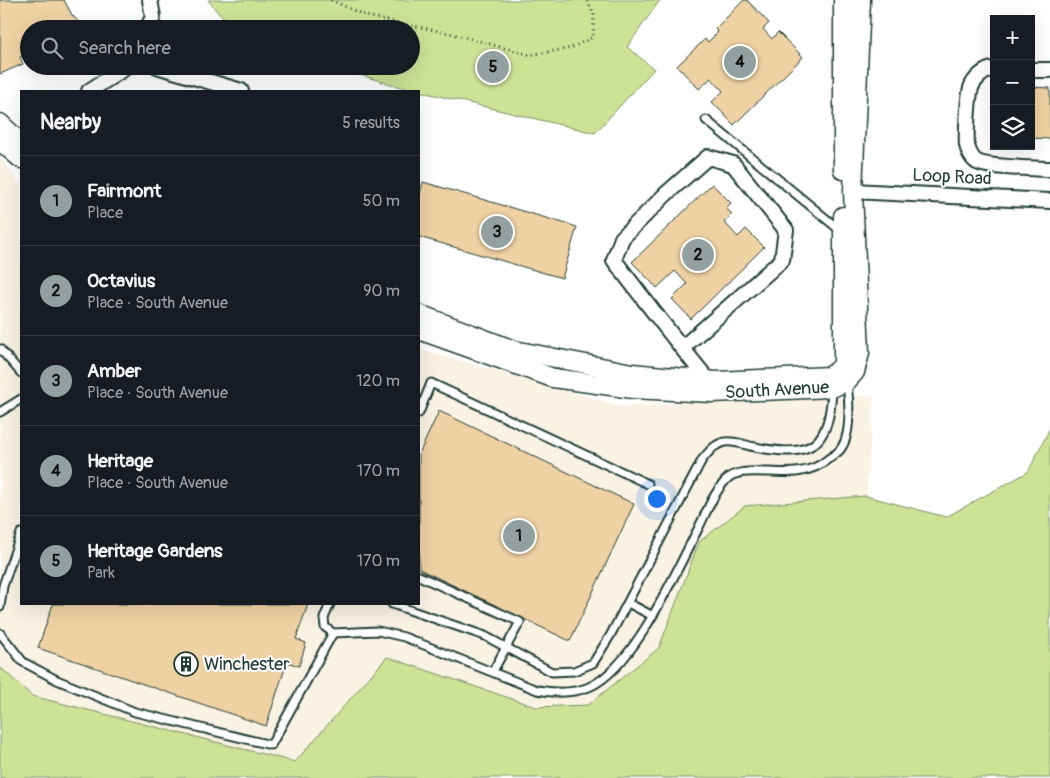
<!DOCTYPE html>
<meta charset="utf-8">
<style>
:root{--surface:#171b24;--page:#20242c;--text:#f1f3f6;--muted:#9ea1a6;--line:#363941;--accent:#92a19f}
body{margin:0;font-family:Pangolin,sans-serif;background:var(--page);color:var(--text)}
.controls{position:absolute;right:15px;top:15px;display:grid;overflow:hidden;border-radius:0px;box-shadow:0 5px 20px #0002}
.controls button{width:45px;height:45px;display:grid;place-items:center;padding:0;border:0;border-bottom:1px solid var(--line);background:var(--surface);color:var(--text);font:25px sans-serif}
.you{position:absolute;left:656px;top:498px;width:18px;height:18px;margin:-12px;border:4px solid #fff;border-radius:50%;background:#1a73e8;box-shadow:0 0 0 8px #1a73e833}
.badge{display:grid;place-items:center;width:32px;height:32px;border-radius:50%;background:var(--accent);color:#111;font-size:16px;font-weight:700}
.pin{position:absolute;translate:-50% -50%;border:2px solid #fff;box-shadow:0 1px 5px #0006}
.list{margin:0;padding:0;list-style:none}
h2{display:flex;justify-content:space-between;align-items:center;height:65px;margin:0;padding:0 20px;font-size:21px}
h2 small{font-size:16px;font-weight:400;color:var(--muted)}
.list li{display:grid;grid-template-columns:32px 1fr auto;gap:15px;align-items:center;box-sizing:border-box;height:90px;padding:0 20px;border-top:1px solid var(--line)}
.list b{display:block;font-size:19px;white-space:nowrap}
.list p{margin:0;font-size:16px;white-space:nowrap;color:var(--muted)}
.list em{font-size:16px;font-style:normal;color:var(--muted)}
.icon{flex:none;width:28px;height:28px;fill:none;stroke:currentColor;stroke-width:2;stroke-linecap:round;stroke-linejoin:round}
.map{position:relative;flex:none;width:1050px;height:778px;overflow:hidden}
.search{position:absolute;background:var(--surface);box-shadow:0 5px 20px #0002;left:20px;top:20px;width:400px;height:55px;display:flex;align-items:center;gap:12px;box-sizing:border-box;padding:0 18px;border-radius:28px;color:var(--muted);font-size:19px}
.panel{position:absolute;background:var(--surface);box-shadow:0 5px 20px #0002;left:20px;top:90px;width:400px;height:515px;border-radius:0px}
.map>svg:first-child{display:block}
.built{fill:#faf2e3}
.green{fill:#cee296;stroke:#769065}
.building{fill:#efd2a3;stroke:#1f3d34}
.lines{fill:none;stroke-linecap:round;stroke-linejoin:round}
.service-casing{stroke:#1f3d34;stroke-width:11}
.minor-casing{stroke:#1f3d34;stroke-width:18}
.tertiary-casing{stroke:#1f3d34;stroke-width:21}
.path{stroke:#1f3d34;stroke-width:3;stroke-dasharray:1 4;stroke-linecap:butt}
.service{stroke:#fff;stroke-width:7}
.minor{stroke:#fff;stroke-width:14}
.tertiary{stroke:#fff;stroke-width:18}
.labels{text-anchor:middle;dominant-baseline:central;stroke-width:4;stroke-linejoin:round;paint-order:stroke}
.street-label{font-size:18px;fill:#1f3d34;stroke:#fff}
.poi-label{font-size:18px;fill:#1f3d34;stroke:#fff;text-anchor:start}
</style>
<div class="map">
<svg width="1050" height="778" viewBox="0 0 1050 778">
<rect width="100%" height="100%" fill="#fff"/>
<filter id="ink" filterUnits="userSpaceOnUse"><feTurbulence type="fractalNoise" baseFrequency=".02" numOctaves="2"/><feDisplacementMap in="SourceGraphic" scale="10" xChannelSelector="R" yChannelSelector="G"/><feConvolveMatrix kernelMatrix="1 2 1 2 8 2 1 2 1" color-interpolation-filters="sRGB"/></filter>
<g filter="url(#ink)">
<!-- built -->
<polygon class="built" points="0,156 21,186 21,604 419,604 419,349 623,407 723,400 874,396 866,496 745,506 699,542 659,648 588,705 536,707 388,657 295,762 32,696 0,667"/>
<!-- green -->
<g class="green">
<polygon points="208,0 660,0 627,47 654,69 595,133 393,85 331,66 411,66 411,29 244,29 220,15"/>
<polygon points="1050,428 1050,778 0,778 0,667 32,696 295,762 387,657 536,707 588,705 659,648 699,542 745,506 866,496 946,517 1028,472"/>
</g>
<!-- building -->
<g class="building">
<polygon points="0,0 64,0 72,15 85,29 29,29 29,53 20,57 23,64 0,74"/>
<polygon points="744,0 747,0 769,23 763,29 772,39 778,32 803,57 734,125 712,102 723,91 711,78 699,89 677,66 705,39 708,42 718,32 715,29"/>
<polygon points="1031,87 1050,88 1050,139 1031,138"/>
<polygon points="423,182 577,227 562,278 419,237 419,198"/>
<polygon points="712,184 731,203 726,208 732,214 724,222 738,237 746,229 764,247 691,319 672,299 687,284 675,271 657,288 632,262"/>
<polygon points="439,411 634,504 570,641 419,569 419,454"/>
<polygon points="53,604 308,604 296,639 306,643 299,666 287,662 266,726 38,648"/>
</g>
<g class="lines">
<!-- service casing -->
<g class="service-casing">
<g id="service">
<polyline points="706,120 841,231"/>
<polyline points="0,349 21,373"/>
<polyline points="0,412 21,399"/>
<polyline points="419,413 431,383 648,484"/>
<polyline points="419,576 520,622 493,671"/>
<polyline points="628,603 651,615"/>
<path d="M330 604 324 618 325 627 333 633 378 631 404 637 537 690C554 693 572 694 589 687 635 667 676 571 699 527 707 511 713 494 725 481 743 459 797 487 828 459 833 456 840 451 842 447 852 431 849 400 847 383"/>
<path d="M392 604 485 636 552 672 574 671 593 663 610 636 702 460C709 452 714 444 725 442 734 440 747 446 755 447 812 459 830 446 832 388"/>
<polyline points="0,607 3,586 21,533"/>
<polyline points="0,633 23,662 57,680 135,712 271,745 333,633"/>
</g>
</g>
<!-- minor casing -->
<g class="minor-casing">
<g id="minor">
<polyline points="147,29 153,17 150,0"/>
<polyline points="157,66 241,91"/>
<path d="M994 69C985 69 974 79 971 88 968 98 966 134 967 145 968 151 972 159 977 162 988 168 1035 168 1050 169"/>
<polyline points="1031,70 1050,70"/>
<polyline points="89,91 128,66"/>
<polyline points="853,191 1050,201"/>
<path d="M682 348 782 260 786 230 733 164 708 157 666 194 622 238 614 260C645 301 676 341 708 380"/>
</g>
</g>
<!-- tertiary casing -->
<g class="tertiary-casing">
<g id="tertiary">
<polyline points="0,123 21,143"/>
<polyline points="0,141 21,159"/>
<polyline points="843,170 843,0"/>
<polyline points="419,314 514,350 632,373 716,381 830,376 843,366 843,216"/>
<polyline points="419,330 553,378 633,389 712,393 832,388 847,381 855,372 860,353 853,191 861,0"/>
</g>
</g>
<!-- path -->
<polyline class="path" points="331,0 366,16 453,34 530,55 571,48 593,37 594,14 587,0"/>
<!-- service -->
<use href="#service" class="service"/>
<!-- minor -->
<use href="#minor" class="minor"/>
<!-- tertiary -->
<use href="#tertiary" class="tertiary"/>
</g>
</g>
<!-- icons -->
<defs>
<g id="building-ring" transform="scale(1.25)"><circle r="9.5" fill="#fff" stroke="#1f3d34" stroke-width="1.5"/><path d="M-4-6H4V6H1V3H-1V6H-4ZM-2.5-4.3h1.7v1.8h-1.7ZM.8-4.3h1.7v1.8H.8ZM-2.5-1h1.7V.8h-1.7ZM.8-1h1.7V.8H.8Z" fill="#1f3d34"/></g>
</defs>
<g fill-rule="evenodd">
<use href="#building-ring" x="186" y="664"/>
</g>
<g class="labels">
<!-- street labels -->
<g class="street-label">
<text transform="translate(952 177) rotate(3)">Loop Road</text>
<text transform="translate(777 390) rotate(-3)">South Avenue</text>
</g>
<!-- poi labels -->
<g class="poi-label">
<text x="204" y="664">Winchester</text>
</g>
</g>
</svg>
<div class="controls">
<button>+</button>
<button>−</button>
<button><svg class="icon" aria-label="layers" viewBox="0 0 24 24"><path d="M12 4l9 5-9 5-9-5zM3 14l9 5 9-5"/></svg></button>
</div>
<div class="you"></div>
<div class="pin badge" style="left:519px;top:536px">1</div>
<div class="pin badge" style="left:698px;top:255px">2</div>
<div class="pin badge" style="left:497px;top:232px">3</div>
<div class="pin badge" style="left:740px;top:62px">4</div>
<div class="pin badge" style="left:493px;top:67px">5</div>
<div class="search"><svg class="icon" aria-label="search" viewBox="0 0 24 24"><circle cx="10" cy="10" r="6"/><path d="M15 15l6 6"/></svg>Search here</div>
<section class="panel">
<h2>Nearby<small>5 results</small></h2>
<ul class="list">
<li><span class="badge">1</span><div><b>Fairmont</b><p>Place</p></div><em>50 m</em></li>
<li><span class="badge">2</span><div><b>Octavius</b><p>Place · South Avenue</p></div><em>90 m</em></li>
<li><span class="badge">3</span><div><b>Amber</b><p>Place · South Avenue</p></div><em>120 m</em></li>
<li><span class="badge">4</span><div><b>Heritage</b><p>Place · South Avenue</p></div><em>170 m</em></li>
<li><span class="badge">5</span><div><b>Heritage Gardens</b><p>Park</p></div><em>170 m</em></li>
</ul>
</section>
</div>
